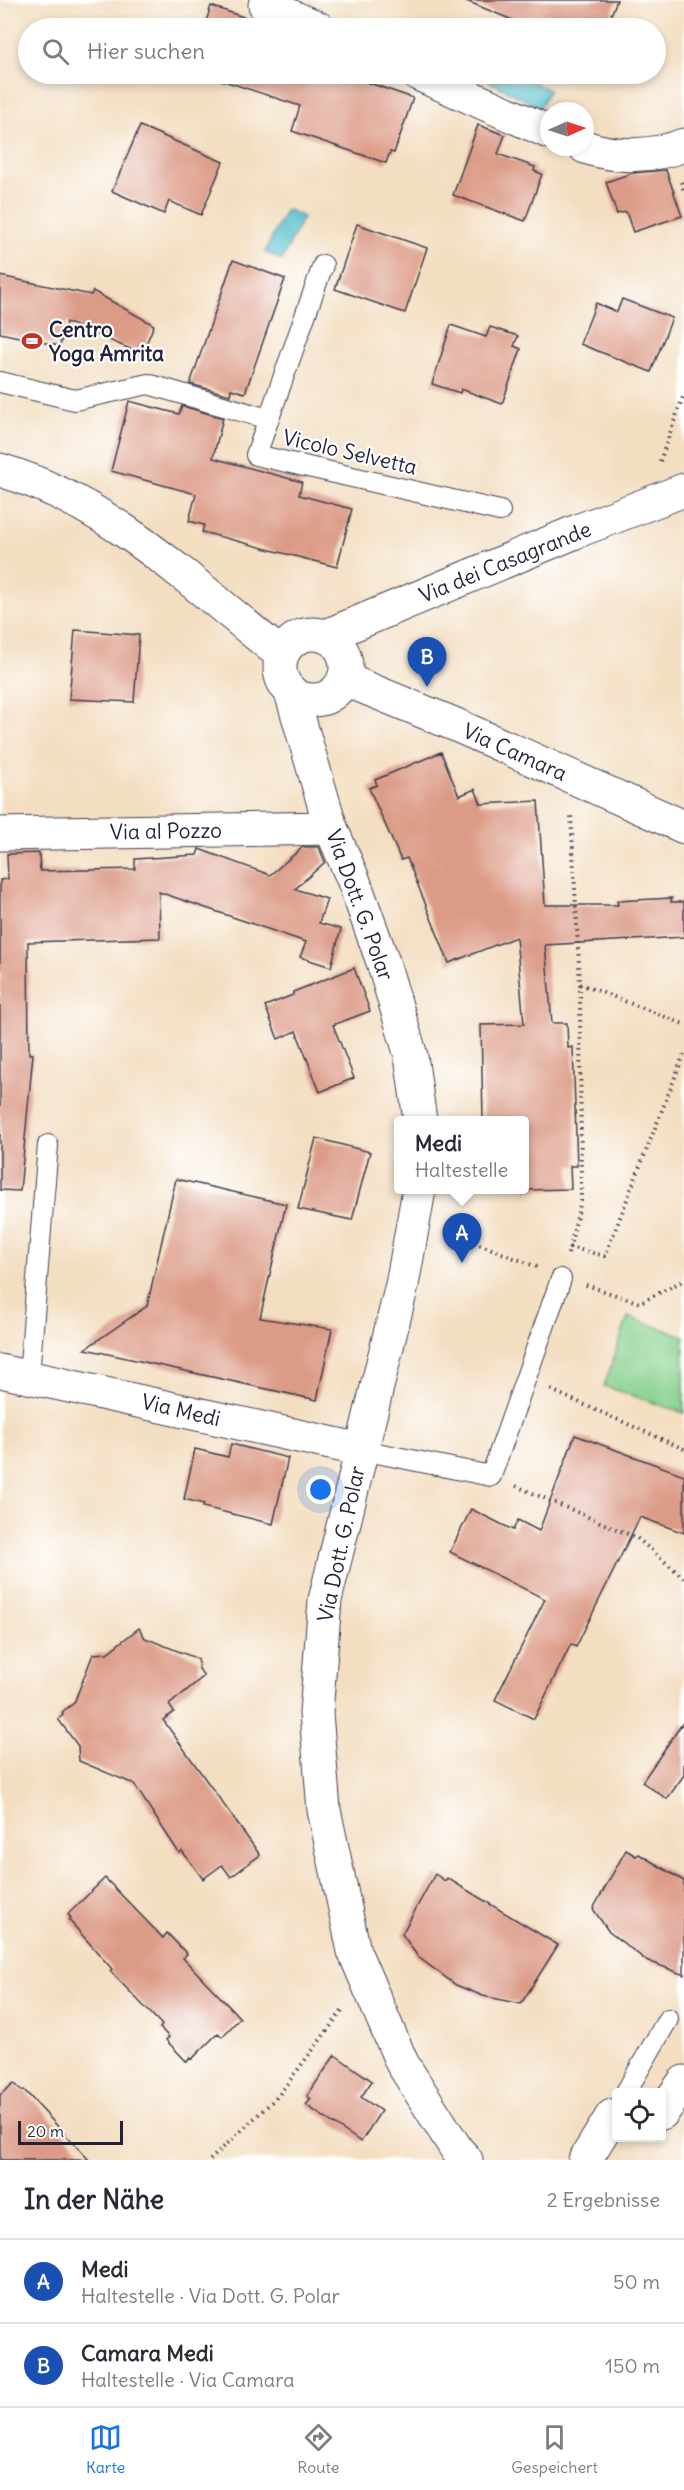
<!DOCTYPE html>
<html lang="de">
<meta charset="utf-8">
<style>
:root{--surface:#fff;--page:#f2f2f3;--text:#2b2b33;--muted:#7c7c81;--line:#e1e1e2;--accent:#1a73e8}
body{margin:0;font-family:Delius,sans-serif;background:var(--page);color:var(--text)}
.controls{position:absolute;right:18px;bottom:18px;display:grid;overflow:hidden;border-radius:6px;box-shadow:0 3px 9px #0003}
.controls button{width:54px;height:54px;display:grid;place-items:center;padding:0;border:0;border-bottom:2px solid var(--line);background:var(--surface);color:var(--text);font:30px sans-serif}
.compass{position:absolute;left:540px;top:102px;width:54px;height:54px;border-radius:50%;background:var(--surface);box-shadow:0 3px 9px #0003;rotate:87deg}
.scale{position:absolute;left:18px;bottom:15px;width:105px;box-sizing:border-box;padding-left:6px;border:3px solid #22223b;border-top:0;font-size:16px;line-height:21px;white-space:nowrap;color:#22223b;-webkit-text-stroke:4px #fff;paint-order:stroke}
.you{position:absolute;left:321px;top:1490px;width:21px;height:21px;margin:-15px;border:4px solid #fff;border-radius:50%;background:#1a73e8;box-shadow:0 0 0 9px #1a73e833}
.badge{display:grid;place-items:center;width:39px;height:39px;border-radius:50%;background:var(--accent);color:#fff;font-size:20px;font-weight:700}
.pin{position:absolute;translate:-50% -50px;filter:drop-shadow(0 2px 3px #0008)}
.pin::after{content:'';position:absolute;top:32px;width:21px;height:18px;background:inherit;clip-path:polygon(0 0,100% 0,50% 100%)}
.popup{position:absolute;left:394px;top:1116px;width:135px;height:78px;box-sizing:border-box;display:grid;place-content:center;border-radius:6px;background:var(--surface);filter:drop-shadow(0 2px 4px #0005);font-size:20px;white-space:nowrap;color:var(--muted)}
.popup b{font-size:22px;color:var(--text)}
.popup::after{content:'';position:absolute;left:50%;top:100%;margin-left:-12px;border:12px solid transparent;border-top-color:var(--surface)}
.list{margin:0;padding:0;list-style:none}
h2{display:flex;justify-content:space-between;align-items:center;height:78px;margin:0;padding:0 24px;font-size:26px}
h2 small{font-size:20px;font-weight:400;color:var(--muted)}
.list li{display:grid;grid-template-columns:39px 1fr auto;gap:18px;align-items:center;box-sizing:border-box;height:84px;padding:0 24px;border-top:2px solid var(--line)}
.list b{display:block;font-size:22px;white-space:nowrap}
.list p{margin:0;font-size:20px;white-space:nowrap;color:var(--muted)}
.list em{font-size:20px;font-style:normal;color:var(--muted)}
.icon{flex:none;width:33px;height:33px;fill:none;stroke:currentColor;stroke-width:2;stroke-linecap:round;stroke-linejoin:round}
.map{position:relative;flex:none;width:684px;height:2160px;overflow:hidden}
.search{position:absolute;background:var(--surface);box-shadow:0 3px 9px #0003;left:18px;right:18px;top:18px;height:66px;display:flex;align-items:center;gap:15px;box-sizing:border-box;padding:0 21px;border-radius:33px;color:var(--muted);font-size:22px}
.sheet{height:246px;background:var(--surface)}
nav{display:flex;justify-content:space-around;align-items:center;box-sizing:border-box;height:84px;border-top:2px solid var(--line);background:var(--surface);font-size:16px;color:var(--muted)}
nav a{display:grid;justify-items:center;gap:3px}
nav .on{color:var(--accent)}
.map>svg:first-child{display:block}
.green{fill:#87d18e;stroke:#547a64;stroke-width:1.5}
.water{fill:#50bec9;stroke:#397082;stroke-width:1.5}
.building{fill:#dc9b87}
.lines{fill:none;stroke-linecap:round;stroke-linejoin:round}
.service-casing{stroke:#413e4f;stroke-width:22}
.minor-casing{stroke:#413e4f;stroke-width:35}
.tertiary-casing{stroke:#413e4f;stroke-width:35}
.path{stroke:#413e4f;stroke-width:4;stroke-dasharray:1.5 4.5;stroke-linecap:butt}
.service{stroke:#fff;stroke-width:20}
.minor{stroke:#fff;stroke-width:33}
.tertiary{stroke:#fff;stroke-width:33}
.labels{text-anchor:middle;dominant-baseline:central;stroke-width:4.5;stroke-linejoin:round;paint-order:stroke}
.poi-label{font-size:21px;font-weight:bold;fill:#22223b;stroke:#fff;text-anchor:start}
.street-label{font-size:21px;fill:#22223b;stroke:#fff}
</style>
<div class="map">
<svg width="684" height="2160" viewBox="0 0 684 2160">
<rect width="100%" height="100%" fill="#fff"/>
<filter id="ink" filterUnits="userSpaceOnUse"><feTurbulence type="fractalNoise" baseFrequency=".0167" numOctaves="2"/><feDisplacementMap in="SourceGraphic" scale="12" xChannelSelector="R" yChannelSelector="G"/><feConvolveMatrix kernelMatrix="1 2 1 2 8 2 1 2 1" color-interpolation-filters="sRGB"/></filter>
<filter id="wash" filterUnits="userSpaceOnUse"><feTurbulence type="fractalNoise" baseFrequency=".008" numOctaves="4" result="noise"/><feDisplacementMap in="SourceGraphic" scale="24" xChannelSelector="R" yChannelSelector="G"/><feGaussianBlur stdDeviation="1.35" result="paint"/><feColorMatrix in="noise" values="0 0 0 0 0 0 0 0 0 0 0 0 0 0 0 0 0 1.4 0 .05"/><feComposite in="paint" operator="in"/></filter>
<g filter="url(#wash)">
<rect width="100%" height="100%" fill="#f3dec1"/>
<!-- green -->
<polygon class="green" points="628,1317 684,1336 684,1413 604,1386"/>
<!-- water -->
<g class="water">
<polygon points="495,74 518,74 549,90 540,108 490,82"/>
<polygon points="286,209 303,217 282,260 265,252"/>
</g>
<g id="blocks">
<!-- building -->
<g class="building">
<polygon points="464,0 617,0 606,28 532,28"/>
<polygon points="211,6 255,21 252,28 204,28"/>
<polygon points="219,74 343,74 413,98 394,153 390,152 386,163 292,131 300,106 218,79"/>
<polygon points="478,125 505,135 498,154 535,167 534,171 542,174 525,221 453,195"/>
<polygon points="140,126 223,162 201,215 169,201 164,214 112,191"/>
<polygon points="666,170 682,216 633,232 626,212 617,214 606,182 632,173"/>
<polygon points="357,224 427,248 405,313 335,289"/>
<polygon points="233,260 285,279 245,393 231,389 230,395 190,384"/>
<polygon points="0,276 91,295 93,291 154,325 142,354 66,322 60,346 0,333"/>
<polygon points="622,299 672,318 651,372 580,344 596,303 617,312"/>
<polygon points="451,325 486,337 490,327 518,336 514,346 521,349 502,404 461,389 460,393 432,384"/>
<polygon points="129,401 179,414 182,406 223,418 213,458 302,482 299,495 352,509 337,567 202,532 204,525 189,521 196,494 111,471"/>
<polygon points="75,630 139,635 134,702 69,699"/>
<polygon points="441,752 459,796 475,789 481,804 538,801 545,905 618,905 617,901 672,898 671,902 684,902 684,937 545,945 552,1023 567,1023 568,1048 573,1047 577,1166 570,1166 571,1189 525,1190 525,1120 483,1120 481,1025 524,1024 516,937 449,963 407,858 401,860 369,788 377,785 375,780"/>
<polygon points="303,847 319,847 325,862 295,889 327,899 319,923 341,929 331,967 300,957 306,942 159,892 160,938 28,942 29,1054 33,1054 20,1191 0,1190 0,880 8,879 7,854 39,853 40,871 135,869 135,859 197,855 199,849 270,875"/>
<polygon points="354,968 370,1011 333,1025 354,1078 320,1092 296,1031 278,1039 265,1006 293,995 293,992"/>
<polygon points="316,1138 370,1152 352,1220 298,1209"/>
<polygon points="176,1179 286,1204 260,1318 332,1329 317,1400 85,1349 147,1306"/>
<polygon points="575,1435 684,1475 684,1533 640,1517 576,1647 571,1644 534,1719 495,1700 545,1599 450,1552 471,1509 513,1530 518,1520 539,1531"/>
<polygon points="231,1444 288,1458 273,1524 203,1507 204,1504 184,1499 195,1449 228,1457"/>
<polygon points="139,1628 145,1638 198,1659 199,1669 204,1676 169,1705 174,1712 163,1720 260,1855 231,1877 222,1865 203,1879 182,1851 179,1853 134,1784 79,1761 78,1746 58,1719 63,1715 62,1712 74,1703 93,1654 107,1653"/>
<polygon points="684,1721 684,1775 667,1799 642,1782"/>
<polygon points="626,1850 636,1856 639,1854 684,1881 684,1975 646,1960 609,1932 593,1909"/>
<polygon points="435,1874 445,1881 447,1878 558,1945 521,2004 483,1996 456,1985 418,1957 402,1934"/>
<polygon points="105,1878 163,1938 167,1933 187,1954 183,1958 240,2018 222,2037 218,2033 192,2059 190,2058 187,2062 166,2040 169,2037 160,2028 162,2025 110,1971 112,1969 69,1920 71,1918 68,1914"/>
<polygon points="335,2055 372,2081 361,2097 381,2111 361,2142 306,2105 311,2099 307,2096"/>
<polygon points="14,2083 22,2091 24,2090 89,2160 0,2160 0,2095"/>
</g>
</g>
</g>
<g filter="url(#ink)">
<use href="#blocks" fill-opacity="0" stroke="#413e4f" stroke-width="1.5"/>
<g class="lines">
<!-- service casing -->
<g class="service-casing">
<g id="service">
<polyline points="323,265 256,455 500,511"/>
<polyline points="0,382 75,400 148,384 268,419"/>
<polyline points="29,1376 48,1145"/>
<polyline points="362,1450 491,1476 561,1279"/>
<polyline points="626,2092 668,2019"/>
</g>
</g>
<!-- minor casing -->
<g class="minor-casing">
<g id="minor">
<polyline points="265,5 318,28"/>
<polyline points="418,74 549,132"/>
<path d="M585 147C616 158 653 157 684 145"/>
<polyline points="326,636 580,530 684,490"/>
<polyline points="344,679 456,725 684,827"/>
<polyline points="0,834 331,828"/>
<polyline points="0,1371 362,1450"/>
<polyline points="662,2113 684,2082"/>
<polyline points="585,2160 612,2116 616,2115"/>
</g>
</g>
<!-- tertiary casing -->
<g class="tertiary-casing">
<g id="tertiary">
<path d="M0 470C110 502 195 586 282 655"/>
<circle cx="313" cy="667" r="33"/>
<polyline points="291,692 331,828 353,879 383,962 411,1056 420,1120"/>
<polyline points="419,1190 402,1285 325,1600 316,1713 324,1810 354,1951 402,2063 457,2150 466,2160"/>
</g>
</g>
<!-- path -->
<g class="path">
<polyline points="681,182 684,191"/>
<polyline points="660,461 684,394"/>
<polyline points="580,984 684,1024"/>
<polyline points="446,1231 537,1267"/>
<polyline points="569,1247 605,1256 684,1054"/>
<polyline points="568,1254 581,1201 580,984 571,813"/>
<polyline points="586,1285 640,1303 684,1280"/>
<polyline points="551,1390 684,1449"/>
<polyline points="516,1486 637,1538 684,1578"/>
<polyline points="210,2160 278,2096 342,2011"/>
</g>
<!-- service -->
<use href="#service" class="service"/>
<!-- minor -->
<use href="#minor" class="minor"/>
<!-- tertiary -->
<use href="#tertiary" class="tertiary"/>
</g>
</g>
<!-- icons -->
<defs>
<g id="stadium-bare" transform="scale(1.62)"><path d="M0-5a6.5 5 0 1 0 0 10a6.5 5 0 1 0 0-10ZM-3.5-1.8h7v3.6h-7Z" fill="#c8321e" stroke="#fff" stroke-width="2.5" paint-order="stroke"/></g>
</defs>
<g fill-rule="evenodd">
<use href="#stadium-bare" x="32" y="341"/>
</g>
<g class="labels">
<!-- poi labels -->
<g class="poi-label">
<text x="49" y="329">Centro<tspan x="49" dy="24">Yoga Amrita</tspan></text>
</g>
<!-- street labels -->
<g class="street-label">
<text transform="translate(350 452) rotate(13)">Vicolo Selvetta</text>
<text transform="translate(505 562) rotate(-22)">Via dei Casagrande</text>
<text transform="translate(515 752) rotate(24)">Via Camara</text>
<text transform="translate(166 831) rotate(-1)">Via al Pozzo</text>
<text transform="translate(360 905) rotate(70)">Via Dott. G. Polar</text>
<text transform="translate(181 1410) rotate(13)">Via Medi</text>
<text transform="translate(341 1544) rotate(-78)">Via Dott. G. Polar</text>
</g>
</g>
</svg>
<div class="controls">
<button><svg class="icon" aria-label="locate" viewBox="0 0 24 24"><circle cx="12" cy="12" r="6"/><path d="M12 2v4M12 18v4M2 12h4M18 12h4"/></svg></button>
</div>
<svg class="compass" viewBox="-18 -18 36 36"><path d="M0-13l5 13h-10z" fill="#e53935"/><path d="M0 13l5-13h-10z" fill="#7c7c81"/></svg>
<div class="scale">20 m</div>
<div class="you"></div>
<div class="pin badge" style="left:462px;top:1263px;background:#1a4fb4">A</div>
<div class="popup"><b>Medi</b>Haltestelle</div>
<div class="pin badge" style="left:427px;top:687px;background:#1a4fb4">B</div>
<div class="search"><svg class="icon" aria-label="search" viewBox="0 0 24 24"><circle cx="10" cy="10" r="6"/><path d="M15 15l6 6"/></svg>Hier suchen</div>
</div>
<section class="sheet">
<h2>In der Nähe<small>2 Ergebnisse</small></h2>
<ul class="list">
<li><span class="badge" style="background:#1a4fb4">A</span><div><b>Medi</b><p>Haltestelle · Via Dott. G. Polar</p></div><em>50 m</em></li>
<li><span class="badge" style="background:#1a4fb4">B</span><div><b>Camara Medi</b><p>Haltestelle · Via Camara</p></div><em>150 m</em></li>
</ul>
</section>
<nav>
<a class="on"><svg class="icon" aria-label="map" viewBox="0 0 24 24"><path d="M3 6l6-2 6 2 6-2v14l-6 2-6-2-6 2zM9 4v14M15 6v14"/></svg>Karte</a>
<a><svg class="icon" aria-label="directions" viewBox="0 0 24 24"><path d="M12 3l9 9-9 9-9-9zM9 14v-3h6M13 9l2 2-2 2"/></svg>Route</a>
<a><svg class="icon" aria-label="saved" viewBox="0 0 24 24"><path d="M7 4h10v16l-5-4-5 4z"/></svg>Gespeichert</a>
</nav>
